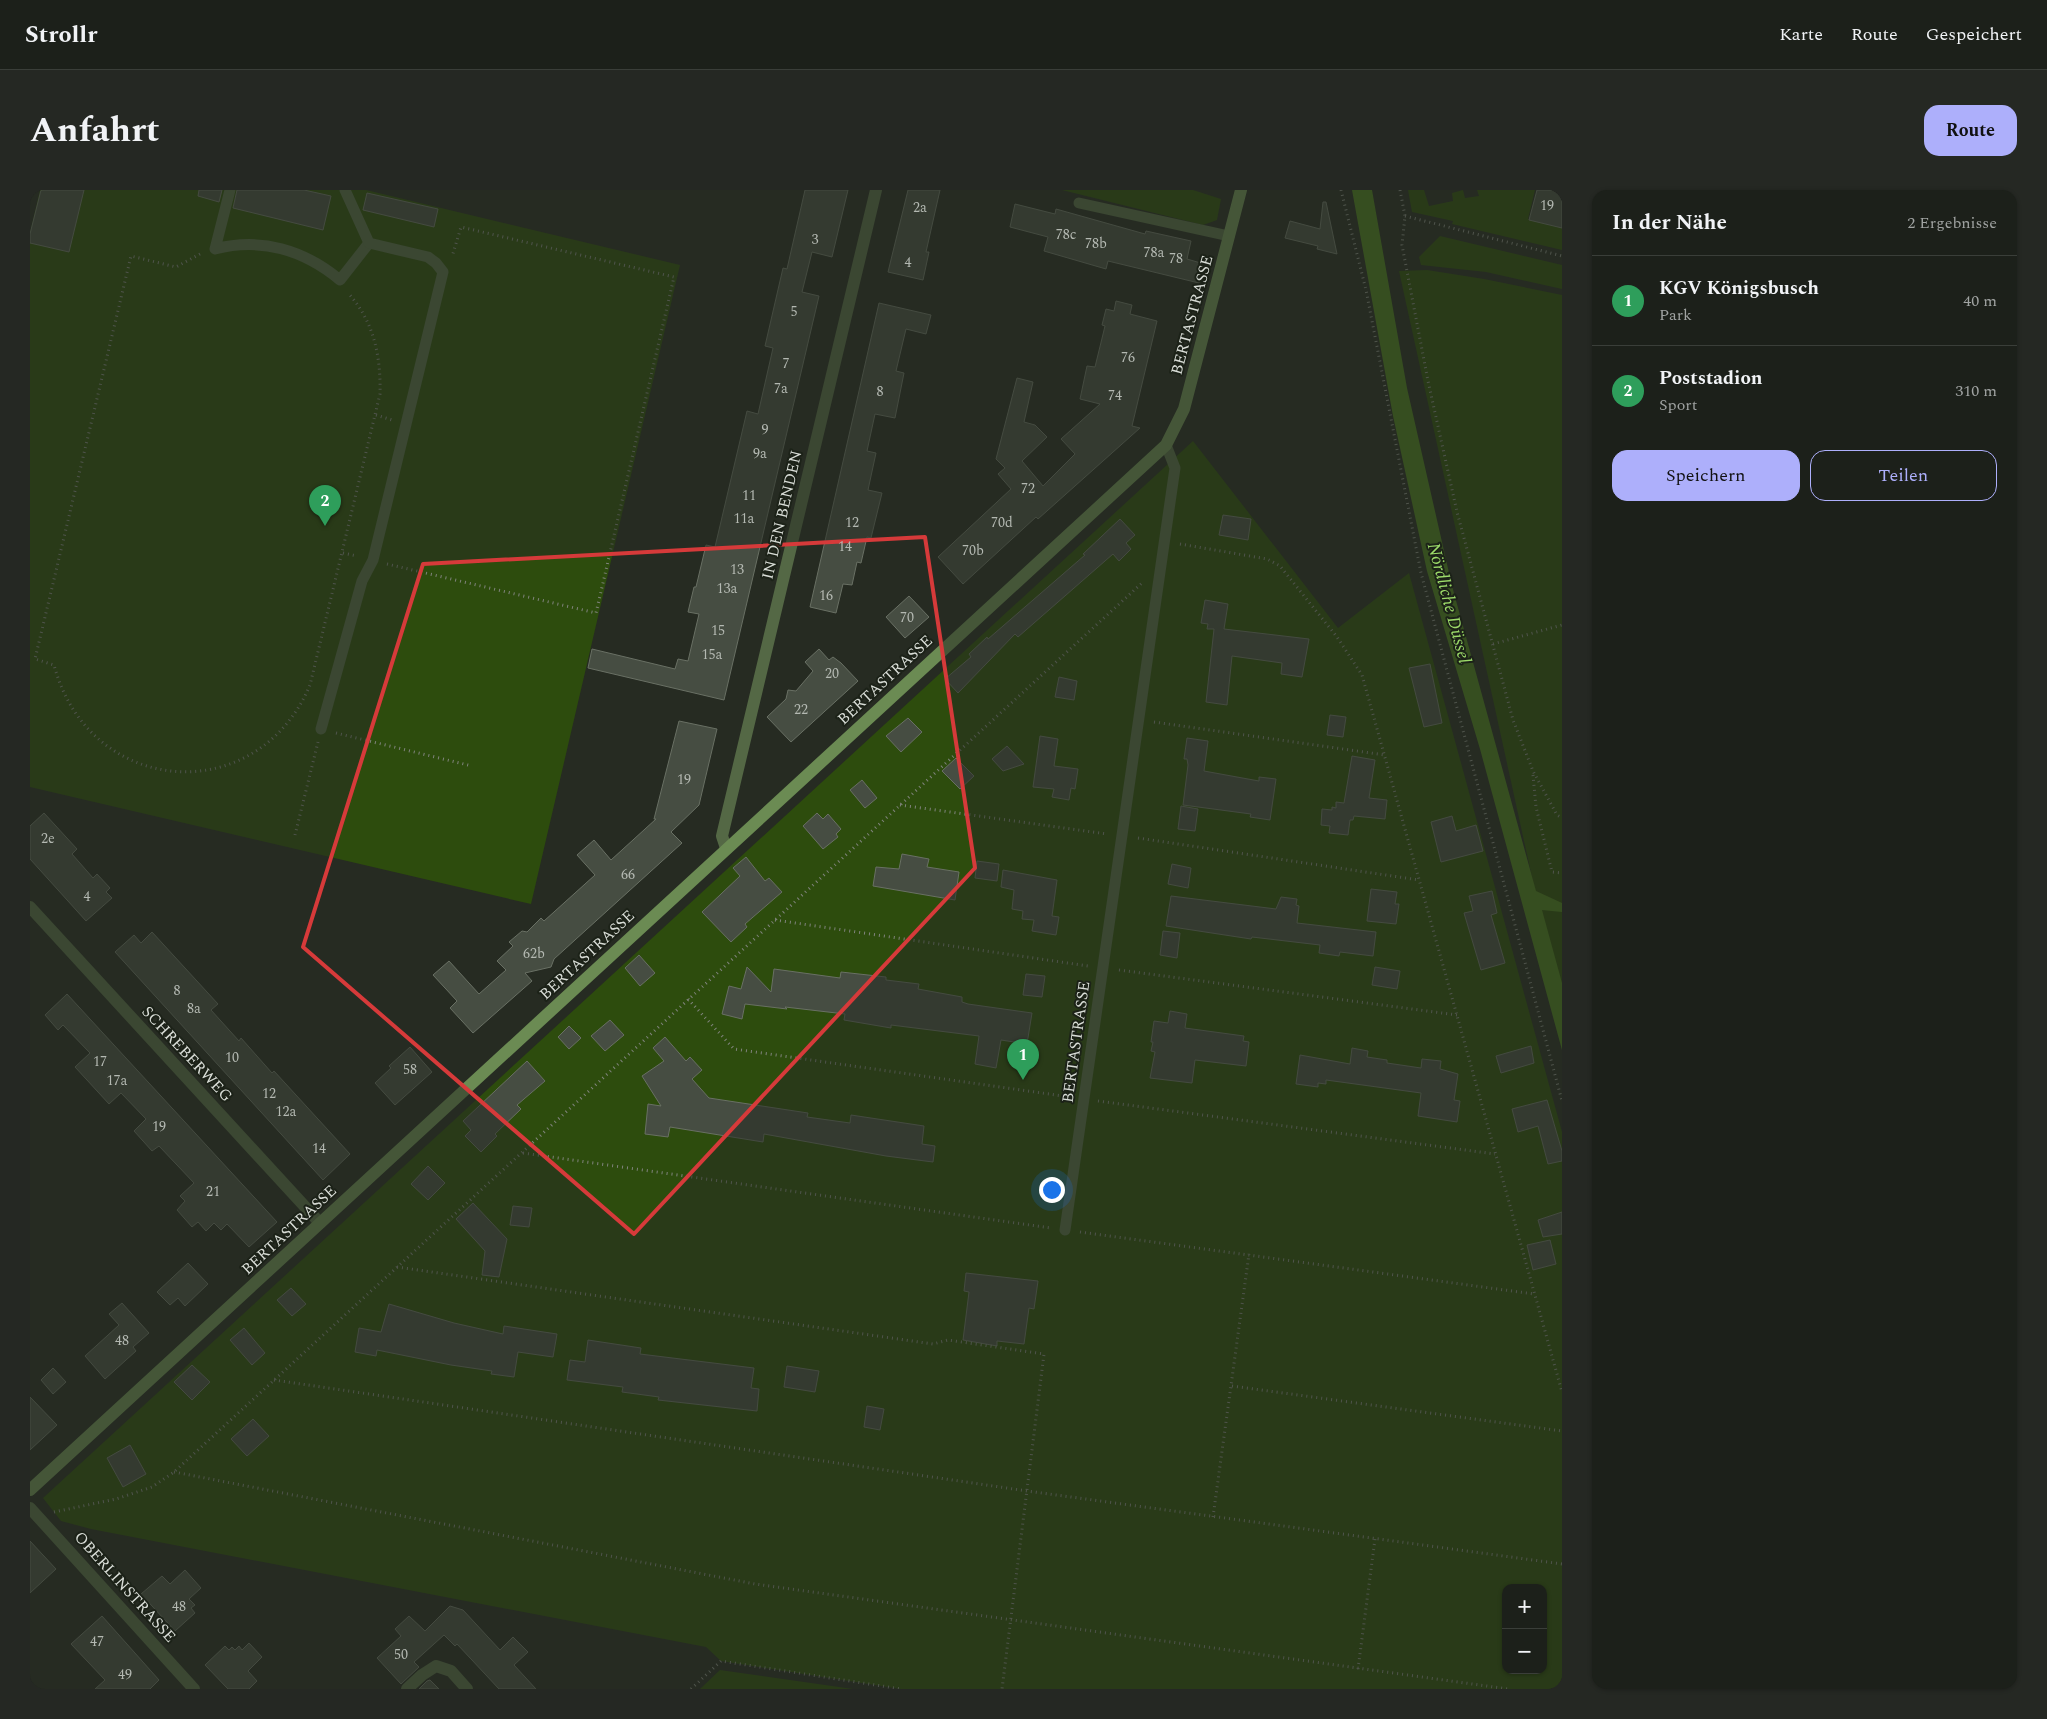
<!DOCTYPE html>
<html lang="de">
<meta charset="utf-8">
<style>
:root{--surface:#1c201a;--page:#252823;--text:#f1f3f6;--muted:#a0a3a2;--line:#3a3e39;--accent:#adaffb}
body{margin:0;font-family:Spectral,serif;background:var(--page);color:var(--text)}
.controls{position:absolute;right:15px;bottom:15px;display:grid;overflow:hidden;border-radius:10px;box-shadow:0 1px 4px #0004}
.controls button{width:45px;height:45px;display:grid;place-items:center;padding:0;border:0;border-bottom:1px solid var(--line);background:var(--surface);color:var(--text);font:25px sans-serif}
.you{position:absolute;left:1021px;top:999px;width:18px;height:18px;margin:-12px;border:4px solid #fff;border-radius:50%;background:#1a73e8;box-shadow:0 0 0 8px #1a73e833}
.badge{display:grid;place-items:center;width:32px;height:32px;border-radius:50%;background:var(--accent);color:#fff;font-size:16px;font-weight:700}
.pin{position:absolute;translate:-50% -41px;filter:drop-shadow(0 1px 2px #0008)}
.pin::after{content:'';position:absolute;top:26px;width:18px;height:15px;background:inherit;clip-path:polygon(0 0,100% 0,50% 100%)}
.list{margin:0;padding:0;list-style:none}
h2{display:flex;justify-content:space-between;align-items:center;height:65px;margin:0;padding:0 20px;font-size:21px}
h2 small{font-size:16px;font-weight:400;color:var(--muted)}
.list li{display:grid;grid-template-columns:32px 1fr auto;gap:15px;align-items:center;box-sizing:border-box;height:90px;padding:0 20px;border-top:1px solid var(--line)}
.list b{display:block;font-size:19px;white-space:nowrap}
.list p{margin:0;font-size:16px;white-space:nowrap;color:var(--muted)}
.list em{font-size:16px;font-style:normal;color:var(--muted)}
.actions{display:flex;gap:10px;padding:15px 20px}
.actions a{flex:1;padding:11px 0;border:1px solid var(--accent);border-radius:15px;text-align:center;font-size:18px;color:var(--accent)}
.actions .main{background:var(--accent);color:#111}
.map{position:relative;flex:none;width:1532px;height:1499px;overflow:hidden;border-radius:15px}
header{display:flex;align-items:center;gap:30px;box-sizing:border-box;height:70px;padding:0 25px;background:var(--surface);border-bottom:1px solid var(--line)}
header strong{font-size:24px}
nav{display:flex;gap:28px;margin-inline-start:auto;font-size:18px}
.intro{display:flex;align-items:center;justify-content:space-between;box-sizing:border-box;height:120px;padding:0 30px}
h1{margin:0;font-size:35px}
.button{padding:12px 22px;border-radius:15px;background:var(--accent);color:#111;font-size:18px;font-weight:700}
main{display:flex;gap:30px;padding:0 30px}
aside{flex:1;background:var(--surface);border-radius:15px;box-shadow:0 1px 4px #0004}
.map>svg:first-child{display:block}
.green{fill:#2d4c0d;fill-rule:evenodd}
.water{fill:#4a781d}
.building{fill:#464d42;stroke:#697064}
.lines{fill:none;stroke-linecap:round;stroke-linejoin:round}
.path{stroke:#80847d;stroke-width:3;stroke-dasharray:1 4;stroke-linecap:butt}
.lane{stroke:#546845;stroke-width:11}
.street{stroke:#546845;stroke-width:12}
.secondary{stroke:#6b8b53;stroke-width:12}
.marked{fill:none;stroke:#d63a3a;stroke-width:4;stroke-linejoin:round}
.labels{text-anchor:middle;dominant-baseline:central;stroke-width:4;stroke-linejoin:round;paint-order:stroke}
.number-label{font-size:14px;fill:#b4b9b2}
.street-label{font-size:16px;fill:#d9ddd7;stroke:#1c2218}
.water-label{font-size:18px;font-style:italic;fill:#9ddc6a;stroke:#1c2218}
</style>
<header>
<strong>Strollr</strong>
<nav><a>Karte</a><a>Route</a><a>Gespeichert</a></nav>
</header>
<div class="intro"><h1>Anfahrt</h1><a class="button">Route</a></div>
<main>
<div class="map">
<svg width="1532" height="1499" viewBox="0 0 1532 1499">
<rect width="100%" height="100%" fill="#262b22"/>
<!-- green -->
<g class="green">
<polygon points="10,0 336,0 650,75 501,714 0,597 0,43"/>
<polygon points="1032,0 1163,0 1191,9 1187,30 1173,35"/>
<polygon points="1378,0 1394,0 1399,16 1423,11 1422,3 1433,0 1435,8 1449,6 1447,0 1505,0 1498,29 1532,38 1532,60 1422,34 1423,31 1382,22"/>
<polygon points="1410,46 1532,75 1532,99 1456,82 1391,75 1389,67"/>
<polygon points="1397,80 1454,89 1532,105 1532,824 1369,81"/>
<path d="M1163 251 1308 438 1379 383 1532 942V1499H871L691 1471 676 1457 61 1339 31 1331 13 1308ZM1476 1398H1513V1480H1476Z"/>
<polygon points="690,1480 823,1499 670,1499"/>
</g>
<!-- water -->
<polygon class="water" points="1322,0 1342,0 1377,198 1422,396 1506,701 1532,713 1532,722 1512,720 1532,793 1532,860 1450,559 1397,381 1363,226"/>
<!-- building -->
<g class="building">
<polygon points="11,0 54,0 39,62 0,53 0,44"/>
<polygon points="169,0 192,0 189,12 168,6"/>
<polygon points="207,0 274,0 301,6 293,40 203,18"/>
<polygon points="775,0 818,0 802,67 782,62 772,102 789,106 694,510 558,478 562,459 645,479 648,469 658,471 669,424 658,422 664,397 666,397 676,355 685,357 717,221 728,224 743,158 735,156 753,78 757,79"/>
<polygon points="878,0 910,0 896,62 899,62 893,90 858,82"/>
<polygon points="1507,0 1532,0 1532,38 1499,30"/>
<polygon points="337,3 408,19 404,37 333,20"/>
<polygon points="1293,12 1296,12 1307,64 1287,59 1288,56 1255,48 1260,31 1290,39"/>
<polygon points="985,14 1025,24 1026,19 1115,44 1116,41 1161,51 1157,69 1174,74 1169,93 1078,71 1076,79 1014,61 1018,47 980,37"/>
<polygon points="1086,111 1102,115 1100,124 1127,131 1102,236 1110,238 1008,329 1006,327 933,394 908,367 981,299 968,284 975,278 966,269 987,188 1003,192 994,232 1005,235 1017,247 992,271 1013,296 1045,264 1031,249 1070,214 1050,209 1057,176 1065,177 1075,136 1072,135 1076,119 1084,121"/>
<polygon points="849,113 901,125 896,144 876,139 866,181 874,183 865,228 845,224 837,261 846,263 838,300 852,303 841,348 837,347 831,373 827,372 822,395 813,394 806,423 780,417"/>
<polygon points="1193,325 1221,329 1218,350 1189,345"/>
<polygon points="1090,329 1105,345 1096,353 1101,359 1089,371 1083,364 988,447 985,444 928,503 915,489 941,467 939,464 957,447 958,449 1055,365 1053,364"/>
<polygon points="879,406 899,427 875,448 856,427"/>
<polygon points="1175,410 1198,414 1194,439 1279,449 1272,487 1251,484 1252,473 1202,466 1197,515 1176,512 1184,439 1177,439 1178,434 1171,433"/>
<polygon points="789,459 799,470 803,467 811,473 828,491 761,552 737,527 756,509 758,500 766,501 783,481 775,472"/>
<polygon points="1400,474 1412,533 1394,537 1379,478"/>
<polygon points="1029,487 1047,491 1044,510 1025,507"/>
<polygon points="1300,525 1316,527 1313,547 1297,545"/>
<polygon points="878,528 892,542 871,562 856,546"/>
<polygon points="649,531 687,539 669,615 641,642 652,653 524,769 521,777 495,783 502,791 443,843 420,818 427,811 403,785 419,771 449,804 476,780 467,771 483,756 479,752 492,741 497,742 511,728 514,731 565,685 547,665 564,650 581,670 626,629 624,629"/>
<polygon points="1010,546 1028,549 1024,576 1048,579 1045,599 1041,598 1039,610 1022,607 1024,599 1003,597"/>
<polygon points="1157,548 1178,551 1174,581 1229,591 1229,587 1246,589 1240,630 1220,627 1221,624 1153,615 1158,575 1157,569 1154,569"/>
<polygon points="977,556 994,574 973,581 962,569"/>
<polygon points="1322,566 1345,570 1339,608 1357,610 1355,629 1324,626 1323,630 1320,630 1318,645 1299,643 1300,636 1291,635 1292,619 1302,620 1302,617 1306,618 1306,612 1314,613"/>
<polygon points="926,568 944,586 930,599 912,581"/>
<polygon points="832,590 847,608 835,618 820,600"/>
<polygon points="1151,616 1168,619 1165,641 1148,639"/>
<polygon points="14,623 47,659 42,664 63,688 67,684 80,698 76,702 82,708 56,731 0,669 0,636"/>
<polygon points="787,623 793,629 798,624 811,639 806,644 808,647 793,659 773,636"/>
<polygon points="1422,626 1426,641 1446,635 1453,661 1411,672 1401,632"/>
<polygon points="872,664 899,669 897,677 929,682 925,710 843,696 846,677 869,679"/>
<polygon points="716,667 735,691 739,688 752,702 715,734 717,737 701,752 672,722 710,686 703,678"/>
<polygon points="947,671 969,674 967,691 945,688"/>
<polygon points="1142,674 1161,678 1158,698 1138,694"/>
<polygon points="973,680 1027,690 1022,726 1029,727 1026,745 1002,741 1004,730 992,729 993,721 982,719 984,700 971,697"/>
<polygon points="1341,699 1367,702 1365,714 1369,714 1366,734 1337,731"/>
<polygon points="1462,701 1467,723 1461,725 1475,773 1451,780 1434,723 1443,721 1439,706"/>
<polygon points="1141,706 1246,719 1251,707 1267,709 1266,715 1269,716 1267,733 1346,742 1343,766 1310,762 1309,766 1289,763 1290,755 1222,747 1221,749 1136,736"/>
<polygon points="1133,741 1150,743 1147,768 1130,765"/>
<polygon points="122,742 188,814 181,820 209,851 211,848 242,883 244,881 320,964 293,990 85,762 104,745 111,753"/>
<polygon points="609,765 625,783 610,796 595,778"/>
<polygon points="717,777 741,802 744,779 810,788 811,782 856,787 856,790 889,794 888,799 932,807 932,812 938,814 1002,823 997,854 971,850 966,878 945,874 949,846 861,835 861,838 814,830 815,824 755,817 757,819 715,814 712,829 692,824 699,796 711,799"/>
<polygon points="1345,777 1370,781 1367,799 1342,795"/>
<polygon points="996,784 1015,786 1012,807 993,805"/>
<polygon points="37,804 247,1032 219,1057 197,1034 191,1040 184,1033 176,1041 168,1032 162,1037 147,1020 155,1011 150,1006 164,993 129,956 122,961 104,941 116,929 91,903 79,914 45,877 60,863 33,835 28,840 15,825"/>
<polygon points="1140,821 1157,824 1155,838 1214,846 1213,851 1219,852 1216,876 1165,870 1162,893 1120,888 1125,862 1121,861 1123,852 1121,852 1124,831 1138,833"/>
<polygon points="580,830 594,845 575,861 561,846"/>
<polygon points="539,836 551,848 539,859 528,847"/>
<polygon points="635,847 656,871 660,867 672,880 662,889 679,908 778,923 777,927 820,933 821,925 894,936 892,954 905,956 903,972 856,966 734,944 733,952 640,937 638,947 615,944 618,914 631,916 612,886 634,871 623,858"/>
<polygon points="1501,856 1504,873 1471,883 1466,866"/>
<polygon points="380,857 402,882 365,915 345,893 361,878 359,876"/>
<polygon points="1322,858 1338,861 1337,867 1357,870 1357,873 1391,878 1392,869 1411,871 1410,879 1428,884 1424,910 1430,911 1427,932 1388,926 1391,903 1296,890 1296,894 1288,893 1288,897 1266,894 1270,865 1320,874"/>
<polygon points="497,871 515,891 487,915 491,919 465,944 467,946 451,962 435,946 441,940 433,931"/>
<polygon points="1517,910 1532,961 1532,971 1518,974 1508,936 1488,942 1482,919"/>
<polygon points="398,976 415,993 398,1010 381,994"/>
<polygon points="443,1013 477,1049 469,1087 452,1085 455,1061 426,1029"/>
<polygon points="483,1016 502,1018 499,1037 480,1035"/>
<polygon points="1532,1022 1532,1044 1513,1047 1508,1030"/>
<polygon points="1520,1050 1526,1074 1503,1080 1497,1055"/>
<polygon points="158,1073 178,1094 155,1116 148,1108 140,1115 127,1102"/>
<polygon points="936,1083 1008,1091 1004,1119 999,1118 994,1154 967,1151 967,1156 933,1150 939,1102 934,1101"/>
<polygon points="261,1098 276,1114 262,1126 247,1110"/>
<polygon points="92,1113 119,1143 103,1157 106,1161 75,1189 55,1166 89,1135 79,1124"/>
<polygon points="359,1114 424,1133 473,1144 474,1136 527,1144 523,1167 488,1162 484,1187 461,1184 462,1181 421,1175 347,1160 346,1166 325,1162 329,1138 351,1142"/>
<polygon points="214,1138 235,1163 222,1175 200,1150"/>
<polygon points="558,1150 611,1158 610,1164 724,1178 721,1198 729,1199 727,1221 628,1210 629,1207 592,1202 593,1197 537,1190 540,1170 555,1172"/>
<polygon points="162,1175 180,1192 162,1210 144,1192"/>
<polygon points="757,1176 789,1181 785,1202 754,1197"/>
<polygon points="23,1178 36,1192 23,1204 11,1190"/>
<polygon points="0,1207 27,1235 0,1260"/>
<polygon points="837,1216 854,1219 850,1240 834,1237"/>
<polygon points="223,1229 239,1246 217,1266 201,1249"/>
<polygon points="100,1255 116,1284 93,1297 77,1268"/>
<polygon points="0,1351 26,1379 0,1403"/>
<polygon points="155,1380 171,1398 159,1409 165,1415 161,1418 165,1423 145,1441 111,1404 132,1386 140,1394"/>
<polygon points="420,1416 433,1420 470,1460 483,1447 498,1462 484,1475 506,1499 469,1499 427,1454 425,1456 414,1445 384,1472 389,1477 371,1494 347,1468 371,1446 365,1439 379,1426 395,1441"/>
<polygon points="72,1426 129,1490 120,1499 65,1499 75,1490 41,1454"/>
<polygon points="219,1453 232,1467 218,1481 227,1491 219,1499 198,1499 175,1475 195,1456 199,1460 202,1457 205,1460 209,1456 212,1460"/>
<polygon points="400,1490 409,1499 389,1499 397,1491"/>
</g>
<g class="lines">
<!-- path -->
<g class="path">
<polyline points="1311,0 1336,100 1391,383 1532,911"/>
<polyline points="1370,0 1375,26 1372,55 1398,191 1427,322 1483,530 1503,581 1527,625 1532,628"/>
<polyline points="1375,26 1532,66"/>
<path d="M170 64 146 77 101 66 5 469 24 475C59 607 227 620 280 495L350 204C351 167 344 131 318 103"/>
<polyline points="346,225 362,230"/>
<polyline points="1150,354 1237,369 1250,376 1307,447 1332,485 1532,1202"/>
<polyline points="313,363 327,366"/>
<polyline points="357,374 566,423 644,87 431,37 422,67"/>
<polyline points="1463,454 1532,435"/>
<polyline points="1124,532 1355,565"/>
<polyline points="306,543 442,576"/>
<polyline points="1503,585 1506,617 1522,682 1532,683"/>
<polyline points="870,615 1077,644"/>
<polyline points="265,645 288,552"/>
<polyline points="1108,648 1389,690"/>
<polyline points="745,730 1058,776"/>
<polyline points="1089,780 1427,825"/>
<polyline points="658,809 704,859 1040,907"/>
<polyline points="1068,911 1465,964"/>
<polyline points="493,963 1021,1038"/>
<polyline points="1050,1042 1504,1104"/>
<polyline points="367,1077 903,1154 918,1150 1014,1164 972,1499"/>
<polyline points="244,1190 997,1301 1532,1374"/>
<polyline points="1202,1196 1532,1241"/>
<polyline points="144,1282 725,1394 1478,1499"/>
<polyline points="24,1322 86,1309 122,1297 144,1282 1112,393"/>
<polyline points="1183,1327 1219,1064"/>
<polyline points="1328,1479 1345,1349"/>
<polyline points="661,1499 691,1471 871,1499"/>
</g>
<!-- lane -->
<g class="lane">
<path d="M200 0 185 59C231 47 274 60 310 90L339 53"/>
<polyline points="1049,13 1199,46"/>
<polyline points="291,539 332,391 343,370 413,82 406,73 398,67 339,53 315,0"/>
<polyline points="1035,1040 1145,278 1136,255"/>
</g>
<!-- street -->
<g class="street">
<polyline points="696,658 692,646 846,0"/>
<polyline points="0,717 290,1033"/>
<polyline points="0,1318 164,1499"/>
<polyline points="377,1499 392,1485 406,1476 421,1481 437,1499"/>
</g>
<!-- secondary -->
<polyline class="secondary" points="0,1300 1136,255 1154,219 1211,0"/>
</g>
<!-- marked area -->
<path d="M0 0H1532V1499H0ZM895 347 945 678 604 1044 273 757 393 374Z" fill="#262b22" fill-opacity=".55" fill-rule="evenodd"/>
<path class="marked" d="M895 347 945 678 604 1044 273 757 393 374Z"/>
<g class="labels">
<!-- number labels -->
<g class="number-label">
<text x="1517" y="15">19</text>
<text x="890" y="17">2a</text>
<text x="1036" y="44">78c</text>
<text x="785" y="49">3</text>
<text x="1066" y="53">78b</text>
<text x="1124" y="62">78a</text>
<text x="1146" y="68">78</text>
<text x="878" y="72">4</text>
<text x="764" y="121">5</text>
<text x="1098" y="167">76</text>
<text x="756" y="173">7</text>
<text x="751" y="198">7a</text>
<text x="850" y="201">8</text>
<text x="1085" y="205">74</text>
<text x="735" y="239">9</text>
<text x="730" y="263">9a</text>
<text x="998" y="298">72</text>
<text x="719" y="305">11</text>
<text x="714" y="328">11a</text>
<text x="822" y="332">12</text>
<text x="972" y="332">70d</text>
<text x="815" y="356">14</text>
<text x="943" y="360">70b</text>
<text x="707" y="379">13</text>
<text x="697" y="398">13a</text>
<text x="796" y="405">16</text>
<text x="877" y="427">70</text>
<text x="688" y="440">15</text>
<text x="682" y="464">15a</text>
<text x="802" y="483">20</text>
<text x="771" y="519">22</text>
<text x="654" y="589">19</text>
<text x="18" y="648">2e</text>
<text x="598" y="684">66</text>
<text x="57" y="706">4</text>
<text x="504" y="763">62b</text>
<text x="147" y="800">8</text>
<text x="164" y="818">8a</text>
<text x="202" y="867">10</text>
<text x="70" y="871">17</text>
<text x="380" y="879">58</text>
<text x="87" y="890">17a</text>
<text x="239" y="903">12</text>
<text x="256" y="921">12a</text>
<text x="129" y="936">19</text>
<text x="289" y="958">14</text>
<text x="183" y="1001">21</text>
<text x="92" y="1150">48</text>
<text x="149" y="1416">48</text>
<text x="67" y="1451">47</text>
<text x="371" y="1464">50</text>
<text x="95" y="1484">49</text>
</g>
<!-- street labels -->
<g class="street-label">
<text transform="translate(1162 125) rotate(-75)">BERTASTRASSE</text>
<text transform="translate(752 325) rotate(-77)">IN DEN BENDEN</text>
<text transform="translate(855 490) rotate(-43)">BERTASTRASSE</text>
<text transform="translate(557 765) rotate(-43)">BERTASTRASSE</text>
<text transform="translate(1046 852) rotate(-82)">BERTASTRASSE</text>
<text transform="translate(157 864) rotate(47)">SCHREBERWEG</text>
<text transform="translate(259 1040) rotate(-43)">BERTASTRASSE</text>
<text transform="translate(95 1397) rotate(48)">OBERLINSTRASSE</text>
</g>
<!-- water labels -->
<g class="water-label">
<text transform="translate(1419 413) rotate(75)">Nördliche Düssel</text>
</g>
</g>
</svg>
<div class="controls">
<button>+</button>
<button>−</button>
</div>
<div class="you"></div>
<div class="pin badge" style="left:993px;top:890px;background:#2e9e5b">1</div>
<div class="pin badge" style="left:295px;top:336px;background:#2e9e5b">2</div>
</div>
<aside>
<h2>In der Nähe<small>2 Ergebnisse</small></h2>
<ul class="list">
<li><span class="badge" style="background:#2e9e5b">1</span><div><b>KGV Königsbusch</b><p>Park</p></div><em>40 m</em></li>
<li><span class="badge" style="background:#2e9e5b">2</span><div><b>Poststadion</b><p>Sport</p></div><em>310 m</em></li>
</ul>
<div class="actions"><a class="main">Speichern</a><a>Teilen</a></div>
</aside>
</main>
